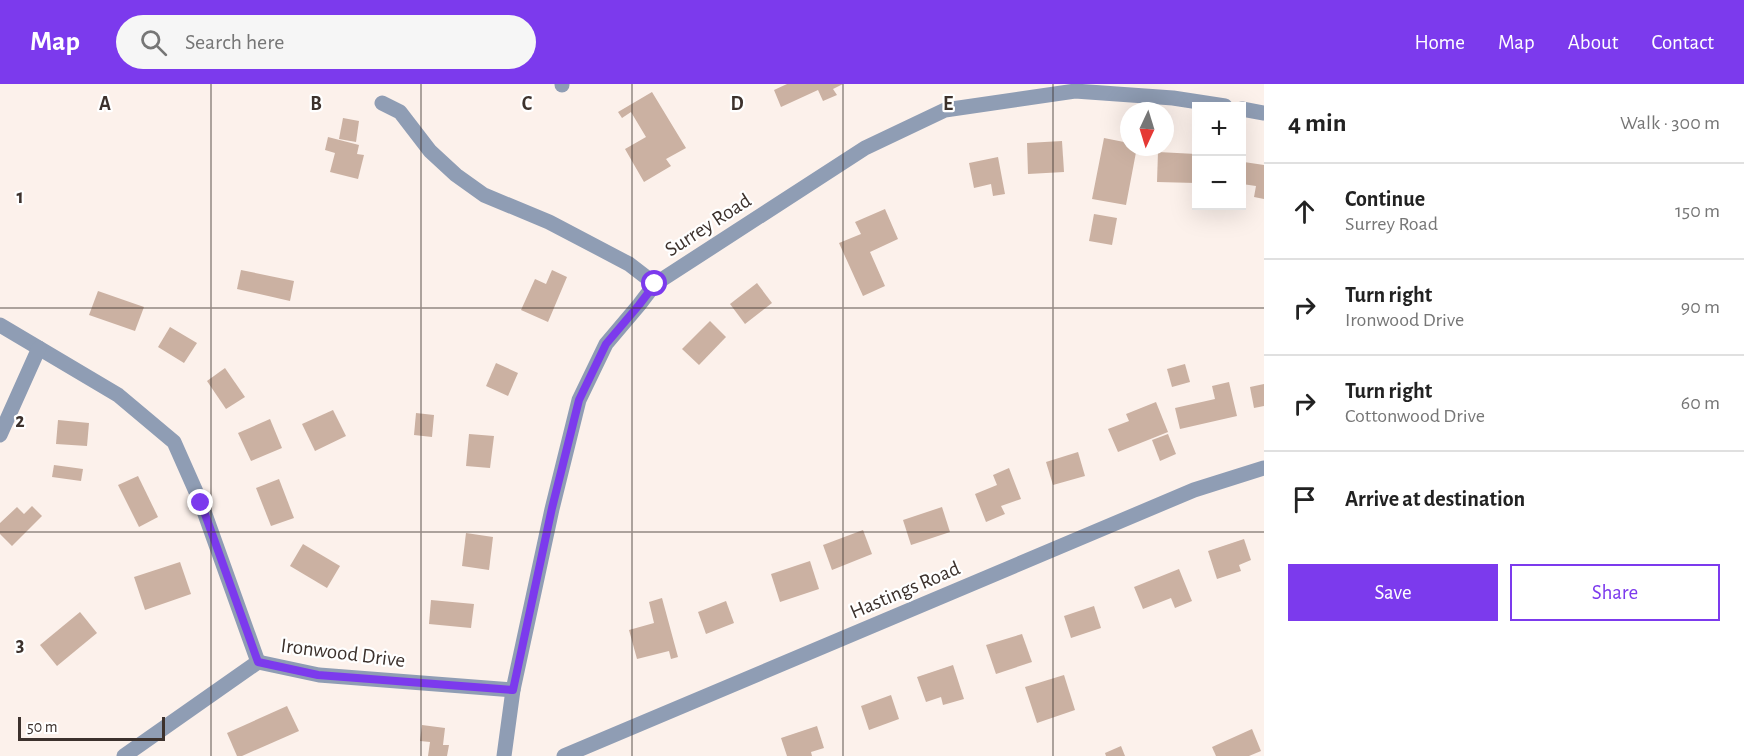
<!DOCTYPE html>
<meta charset="utf-8">
<style>
:root{--surface:#fff;--page:#f6f6f6;--text:#222;--muted:#767676;--line:#e0e0e0;--accent:#7c3aed}
body{margin:0;font-family:"Alegreya Sans",sans-serif;background:var(--page);color:var(--text)}
.controls{position:absolute;right:18px;top:18px;display:grid;overflow:hidden;border-radius:0px;box-shadow:0 6px 24px #0002}
.controls button{width:54px;height:54px;display:grid;place-items:center;padding:0;border:0;border-bottom:2px solid var(--line);background:var(--surface);color:var(--text);font:30px sans-serif}
.compass{position:absolute;left:1120px;top:18px;width:54px;height:54px;border-radius:50%;background:var(--surface);box-shadow:0 6px 24px #0002;rotate:184deg}
.scale{position:absolute;left:18px;bottom:15px;width:147px;box-sizing:border-box;padding-left:6px;border:3px solid #3c312c;border-top:0;font-size:16px;line-height:21px;white-space:nowrap;color:#3c312c;-webkit-text-stroke:4px #fff;paint-order:stroke}
.stop{position:absolute;width:18px;height:18px;margin:-14px;border:4px solid #7c3aed;border-radius:50%;background:#fff}
.stop.end{background:#7c3aed;border-color:#fff;box-shadow:0 2px 6px #0008}
.list{margin:0;padding:0;list-style:none}
h2{display:flex;justify-content:space-between;align-items:center;height:78px;margin:0;padding:0 24px;font-size:26px}
h2 small{font-size:20px;font-weight:400;color:var(--muted)}
.list li{display:grid;grid-template-columns:39px 1fr auto;gap:18px;align-items:center;box-sizing:border-box;height:96px;padding:0 24px;border-top:2px solid var(--line)}
.list b{display:block;font-size:22px;white-space:nowrap}
.list p{margin:0;font-size:20px;white-space:nowrap;color:var(--muted)}
.list em{font-size:20px;font-style:normal;color:var(--muted)}
.actions{display:flex;gap:12px;padding:18px 24px}
.actions a{flex:1;padding:14px 0;border:2px solid var(--accent);border-radius:0px;text-align:center;font-size:21px;color:var(--accent)}
.actions .main{background:var(--accent);color:#fff}
.icon{flex:none;width:33px;height:33px;fill:none;stroke:currentColor;stroke-width:2;stroke-linecap:round;stroke-linejoin:round}
.map{position:relative;flex:none;width:1264px;height:672px;overflow:hidden}
header{display:flex;align-items:center;gap:36px;box-sizing:border-box;height:84px;padding:0 30px;background:var(--accent);color:#fff}
header strong{font-size:28px}
nav{display:flex;gap:33px;margin-inline-start:auto;font-size:21px}
.search{width:420px;height:54px;background:var(--page);display:flex;align-items:center;gap:15px;box-sizing:border-box;padding:0 21px;border-radius:33px;color:var(--muted);font-size:22px}
main{display:flex}
aside{flex:1;background:var(--surface)}
.map>svg:first-child{display:block}
.building{fill:#cbb1a2}
.lines{fill:none;stroke-linecap:round;stroke-linejoin:round}
.minor{stroke:#8f9db4;stroke-width:15}
.route{stroke:#7c3aed;stroke-width:8}
.grid{fill:none;stroke:#3c312c;stroke-width:1.5;stroke-opacity:0.55}
.labels{text-anchor:middle;dominant-baseline:central;stroke-width:4.5;stroke-linejoin:round;paint-order:stroke}
.street-label{font-size:21px;fill:#3c312c;stroke:#fff}
.grid-label{font-size:20px;text-anchor:middle;font-weight:bold;fill:#3c312c;stroke:#fff;stroke-width:4.5;stroke-linejoin:round;paint-order:stroke}
</style>
<header>
<strong>Map</strong>
<div class="search"><svg class="icon" aria-label="search" viewBox="0 0 24 24"><circle cx="10" cy="10" r="6"/><path d="M15 15l6 6"/></svg>Search here</div>
<nav><a>Home</a><a>Map</a><a>About</a><a>Contact</a></nav>
</header>
<main>
<div class="map">
<svg width="1264" height="672" viewBox="0 0 1264 672">
<rect width="100%" height="100%" fill="#fcf1eb"/>
<!-- building -->
<g class="building">
<polygon points="787,0 843,0 833,5 837,11 823,17 818,6 781,23 774,6"/>
<polygon points="652,8 686,64 666,75 671,82 644,98 625,65 646,53 631,28 622,34 618,28"/>
<polygon points="343,34 359,37 356,58 339,55"/>
<polygon points="328,53 359,61 357,70 364,71 358,95 330,88 335,69 325,66"/>
<polygon points="1104,54 1129,59 1129,63 1137,63 1126,121 1092,115"/>
<polygon points="1062,57 1064,88 1028,90 1027,59"/>
<polygon points="1158,68 1196,70 1196,99 1157,98"/>
<polygon points="998,73 1005,110 993,112 991,100 974,104 969,79"/>
<polygon points="1244,78 1264,81 1264,115 1254,113 1256,102 1242,100"/>
<polygon points="885,125 898,155 870,168 885,202 863,212 839,159 861,150 855,138"/>
<polygon points="1094,130 1117,134 1112,161 1089,157"/>
<polygon points="241,186 294,197 290,217 237,205"/>
<polygon points="552,186 567,193 548,238 521,226 535,195 546,200"/>
<polygon points="757,199 772,219 745,240 730,220"/>
<polygon points="98,207 144,223 135,247 89,231"/>
<polygon points="710,237 726,253 699,281 682,265"/>
<polygon points="170,243 197,259 184,279 158,263"/>
<polygon points="496,279 518,289 508,312 486,302"/>
<polygon points="1185,280 1190,298 1172,303 1167,285"/>
<polygon points="225,284 245,313 226,325 207,297"/>
<polygon points="1229,298 1237,332 1180,345 1175,324 1215,315 1212,302"/>
<polygon points="1264,300 1264,322 1254,324 1250,303"/>
<polygon points="1156,318 1168,348 1118,368 1108,345 1129,337 1126,330"/>
<polygon points="333,326 346,352 315,367 302,340"/>
<polygon points="416,329 434,331 432,353 414,351"/>
<polygon points="270,335 282,364 251,377 238,349"/>
<polygon points="58,336 89,339 87,362 56,360"/>
<polygon points="469,350 494,352 490,384 466,382"/>
<polygon points="1168,350 1176,370 1160,377 1152,356"/>
<polygon points="1078,368 1085,392 1053,401 1046,378"/>
<polygon points="54,381 83,385 81,397 52,393"/>
<polygon points="1009,384 1021,415 1001,422 1005,430 986,438 975,410 997,401 993,391"/>
<polygon points="138,392 158,433 139,443 118,401"/>
<polygon points="279,395 294,434 271,442 256,404"/>
<polygon points="32,422 42,432 12,462 0,450 0,439 17,423 24,430"/>
<polygon points="942,423 950,448 911,461 903,436"/>
<polygon points="863,446 872,470 832,486 823,461"/>
<polygon points="466,449 493,453 489,486 462,482"/>
<polygon points="1244,455 1251,476 1239,481 1241,487 1217,495 1208,467"/>
<polygon points="303,460 340,482 327,504 290,482"/>
<polygon points="810,477 819,505 780,518 771,490"/>
<polygon points="180,478 191,510 145,526 134,493"/>
<polygon points="1179,485 1192,517 1175,524 1171,514 1143,525 1134,503"/>
<polygon points="662,514 678,573 671,575 669,567 637,575 629,546 654,539 649,518"/>
<polygon points="431,516 474,520 471,544 429,540"/>
<polygon points="726,517 734,539 706,550 698,528"/>
<polygon points="1094,522 1101,544 1071,554 1064,532"/>
<polygon points="80,528 97,549 57,582 40,561"/>
<polygon points="1022,550 1032,578 996,590 986,561"/>
<polygon points="953,581 964,615 943,621 941,613 926,618 917,593"/>
<polygon points="1064,591 1075,626 1037,639 1025,603"/>
<polygon points="891,611 899,635 869,646 861,622"/>
<polygon points="287,622 299,647 242,672 237,672 227,649"/>
<polygon points="422,641 445,644 443,661 449,661 447,672 428,672 430,658 420,657"/>
<polygon points="817,642 824,664 811,668 812,672 787,672 781,654"/>
<polygon points="1252,645 1261,667 1249,672 1216,672 1212,663"/>
<polygon points="1121,662 1125,672 1106,672 1105,669"/>
</g>
<g class="lines">
<!-- minor -->
<g class="minor">
<polyline points="562,0 562,1"/>
<polyline points="382,19 400,28 430,67 456,91 484,111 549,138 629,180 655,200"/>
<polyline points="1242,25 1264,29"/>
<polyline points="0,241 118,311 174,358 201,419 258,578"/>
<polyline points="0,351 39,264"/>
<polyline points="124,672 258,578 319,591 513,606"/>
<polyline points="504,672 513,606 552,425 579,316 606,260 639,221 655,200 865,64 945,26 1075,7 1173,14 1225,22"/>
<polyline points="564,672 1194,406 1264,384"/>
</g>
</g>
<g class="lines">
<!-- route -->
<polyline class="route" points="201,419 258,578 318,591 513,606 552,424 579,316 606,260 639,221 655,200"/>
</g>
<!-- grid -->
<path class="grid" d="M211 0V672M421 0V672M632 0V672M843 0V672M1053 0V672M0 224H1264M0 448H1264"/>
<g class="labels">
<!-- street labels -->
<g class="street-label">
<text transform="translate(708 141) rotate(-33)">Surrey Road</text>
<text transform="translate(905 506) rotate(-23)">Hastings Road</text>
<text transform="translate(343 569) rotate(7)">Ironwood Drive</text>
</g>
</g>
<g class="grid-label">
<text x="105" y="26">A</text>
<text x="316" y="26">B</text>
<text x="527" y="26">C</text>
<text x="737" y="26">D</text>
<text x="948" y="26">E</text>
<text x="20" y="119">1</text>
<text x="20" y="343">2</text>
<text x="20" y="567">3</text>
</g>
</svg>
<div class="controls">
<button>+</button>
<button>−</button>
</div>
<svg class="compass" viewBox="-18 -18 36 36"><path d="M0-13l5 13h-10z" fill="#e53935"/><path d="M0 13l5-13h-10z" fill="#767676"/></svg>
<div class="scale">50 m</div>
<div class="stop" style="left:655px;top:200px"></div>
<div class="stop end" style="left:201px;top:419px"></div>
</div>
<aside>
<h2>4 min<small>Walk · 300 m</small></h2>
<ul class="list">
<li><svg class="icon" aria-label="ahead" viewBox="0 0 24 24"><path d="M12 20V5M6 11l6-6 6 6"/></svg><div><b>Continue</b><p>Surrey Road</p></div><em>150 m</em></li>
<li><svg class="icon" aria-label="right" viewBox="0 0 24 24"><path d="M7 20v-9h11M14 6l5 5-5 5"/></svg><div><b>Turn right</b><p>Ironwood Drive</p></div><em>90 m</em></li>
<li><svg class="icon" aria-label="right" viewBox="0 0 24 24"><path d="M7 20v-9h11M14 6l5 5-5 5"/></svg><div><b>Turn right</b><p>Cottonwood Drive</p></div><em>60 m</em></li>
<li><svg class="icon" aria-label="arrive" viewBox="0 0 24 24"><path d="M6 21V4h12l-3 4 3 4H6"/></svg><div><b>Arrive at destination</b></div></li>
</ul>
<div class="actions"><a class="main">Save</a><a>Share</a></div>
</aside>
</main>
